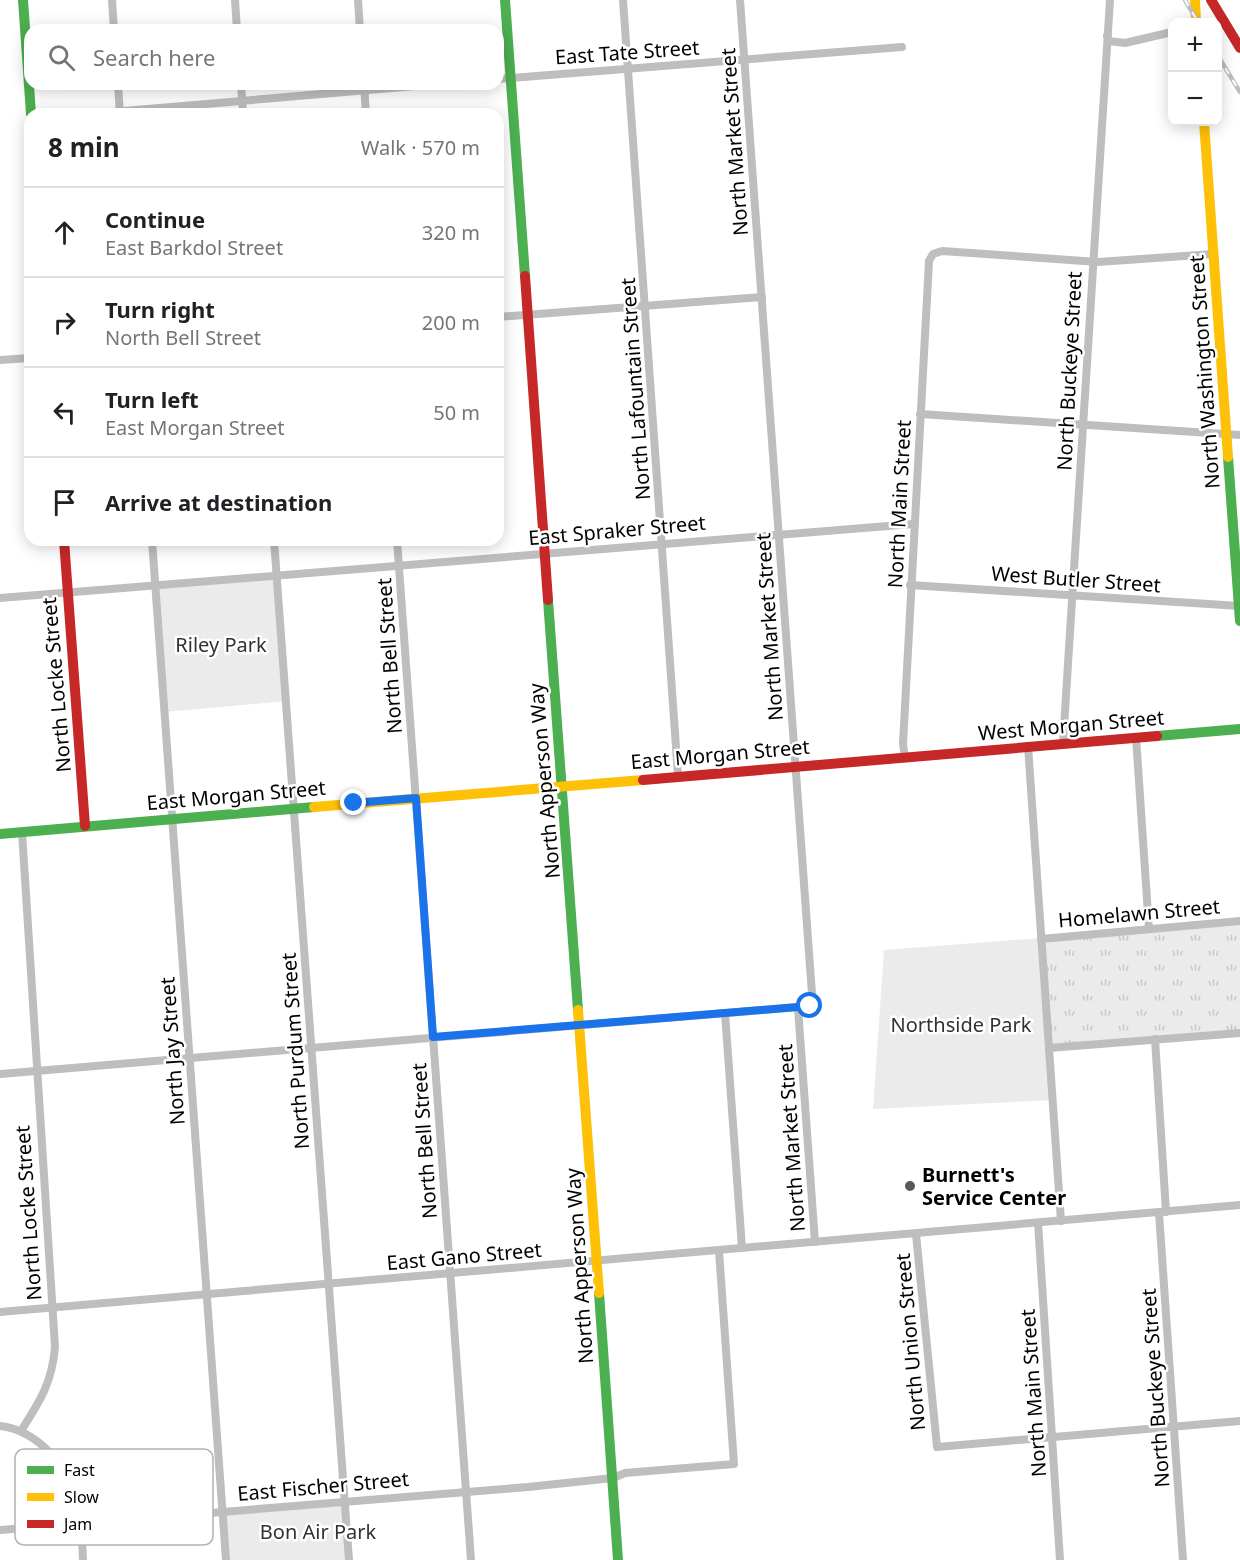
<!DOCTYPE html>
<meta charset="utf-8">
<style>
:root{--surface:#fff;--page:#f6f6f6;--text:#202124;--muted:#757577;--line:#e0e0e0}
body{margin:0;font-family:"Noto Sans",sans-serif;background:var(--page);color:var(--text)}
.controls{position:absolute;right:18px;top:18px;display:grid;overflow:hidden;border-radius:12px;box-shadow:0 3px 15px #0003}
.controls button{width:54px;height:54px;display:grid;place-items:center;padding:0;border:0;border-bottom:2px solid var(--line);background:var(--surface);color:var(--text);font:30px sans-serif}
.stop{position:absolute;width:18px;height:18px;margin:-14px;border:4px solid #1a73e8;border-radius:50%;background:#fff}
.stop.end{background:#1a73e8;border-color:#fff;box-shadow:0 2px 6px #0008}
.list{margin:0;padding:0;list-style:none}
h2{display:flex;justify-content:space-between;align-items:center;height:78px;margin:0;padding:0 24px;font-size:26px}
h2 small{font-size:20px;font-weight:400;color:var(--muted)}
.list li{display:grid;grid-template-columns:39px 1fr auto;gap:18px;align-items:center;box-sizing:border-box;height:90px;padding:0 24px;border-top:2px solid var(--line)}
.list b{display:block;font-size:22px;white-space:nowrap}
.list p{margin:0;font-size:20px;white-space:nowrap;color:var(--muted)}
.list em{font-size:20px;font-style:normal;color:var(--muted)}
.icon{flex:none;width:33px;height:33px;fill:none;stroke:currentColor;stroke-width:2;stroke-linecap:round;stroke-linejoin:round}
.map{position:relative;flex:none;width:1240px;height:1560px;overflow:hidden}
.search{position:absolute;background:var(--surface);box-shadow:0 3px 15px #0003;left:24px;top:24px;width:480px;height:66px;display:flex;align-items:center;gap:15px;box-sizing:border-box;padding:0 21px;border-radius:18px;color:var(--muted);font-size:22px}
.panel{position:absolute;background:var(--surface);box-shadow:0 3px 15px #0003;left:24px;top:108px;width:480px;height:438px;border-radius:18px}
.map>svg:first-child{display:block}
.grass{fill:url(#grass-tufts)}
.green{fill:#ebebeb}
.lines{fill:none;stroke-linecap:round;stroke-linejoin:round}
.street{stroke:#bebebe;stroke-width:8}
.fast{stroke:#4caf50;stroke-width:10}
.slow{stroke:#ffc107;stroke-width:10}
.jam{stroke:#c62828;stroke-width:10}
.rail-casing{stroke:#bebebe;stroke-width:4.5}
.rail{stroke:#fff;stroke-width:2;stroke-dasharray:7;stroke-linecap:butt}
.route{stroke:#1a73e8;stroke-width:8}
.poi-dot{fill:#595959;stroke:#fff;stroke-width:2}
.labels{text-anchor:middle;dominant-baseline:central;stroke-width:5;stroke-linejoin:round;paint-order:stroke}
.street-label{font-size:20px;fill:#000;stroke:#fff}
.park-label{font-size:20px;fill:#323232;stroke:#fff}
.poi-label{font-size:20px;font-weight:bold;fill:#000;stroke:#fff;text-anchor:start}
.key{fill:#fff;stroke:#b2b2b2;stroke-width:1.5}
.key-label{font-size:16px;fill:#000}
</style>
<div class="map">
<svg width="1240" height="1560" viewBox="0 0 1240 1560">
<defs>
<pattern id="grass-tufts" width="24" height="20" patternUnits="userSpaceOnUse" patternTransform="scale(1.5)"><rect width="24" height="20" fill="#ebebeb"/><path d="M3 7l-1-3M5 7V3M7 7l1-3M15 17l-1-3M17 17v-4M19 17l1-3" fill="none" stroke="#c8c8c8"/></pattern>
</defs>
<rect width="100%" height="100%" fill="#fff"/>
<!-- grass -->
<polygon class="grass" points="1240,921 1240,1033 1049,1048 1041,939"/>
<!-- green -->
<g class="green">
<polygon points="277,576 287,701 164,712 155,586"/>
<polygon points="1041,938 1053,1100 873,1109 884,950"/>
<polygon points="345,1501 349,1560 226,1560 222,1511"/>
</g>
<g class="lines">
<!-- street -->
<g class="street">
<polyline points="112,0 114,30"/>
<polyline points="235,0 237,30"/>
<polyline points="358,0 360,30"/>
<polyline points="623,0 678,775"/>
<polyline points="1107,36 1109,41 1125,43 1172,32"/>
<polyline points="498,79 902,47"/>
<polyline points="118,84 120,114"/>
<polyline points="241,84 243,114"/>
<polyline points="364,84 366,114"/>
<polyline points="89,114 439,84"/>
<polyline points="498,317 762,297"/>
<polyline points="0,360 30,358"/>
<polyline points="920,414 1240,435"/>
<polyline points="152,540 226,1560"/>
<polyline points="274,540 349,1560"/>
<polyline points="397,540 471,1560"/>
<polyline points="910,585 1240,606"/>
<polyline points="0,598 913,524"/>
<polyline points="1136,737 1149,929"/>
<polyline points="1063,743 1110,0"/>
<polyline points="1028,746 1061,1221"/>
<polyline points="905,758 903,744 929,261 933,254 942,251 1098,262 1213,254"/>
<polyline points="1041,939 1240,921"/>
<polyline points="798,1008 815,1242"/>
<polyline points="725,1013 742,1248"/>
<polyline points="1155,1039 1166,1212"/>
<polyline points="1049,1048 1240,1033"/>
<polyline points="0,1074 810,1006 812,994 740,0"/>
<polyline points="1159,1213 1183,1560"/>
<polyline points="1038,1223 1060,1560"/>
<polyline points="916,1234 937,1447 1240,1421"/>
<polyline points="0,1312 1240,1205"/>
<path d="M0 1426C36 1430 68 1465 77 1499 82 1519 82 1540 83 1560"/>
<path d="M21 1431C40 1401 52 1383 55 1347L22 832"/>
<polyline points="0,1530 528,1487 613,1478 625,1473 734,1464 719,1251"/>
</g>
<!-- fast -->
<g class="fast">
<polyline points="23,0 31,114"/>
<polyline points="505,0 525,276"/>
<polyline points="1228,457 1240,621"/>
<polyline points="548,600 578,1010"/>
<polyline points="1157,736 1240,729"/>
<polyline points="0,834 314,807"/>
<polyline points="599,1293 618,1560"/>
</g>
<!-- slow -->
<g class="slow">
<polyline points="1195,0 1196,22"/>
<polyline points="1204,122 1228,457"/>
<polyline points="314,807 643,780"/>
<polyline points="578,1010 599,1293"/>
</g>
<!-- jam -->
<g class="jam">
<polyline points="1211,0 1240,48"/>
<polyline points="525,276 548,600"/>
<polyline points="64,540 85,826"/>
<polyline points="643,780 1157,736"/>
</g>
<!-- rail casing -->
<g class="rail-casing">
<g id="rail">
<polyline points="1185,0 1198,22"/>
<polyline points="1218,56 1240,92"/>
</g>
</g>
<!-- rail -->
<use href="#rail" class="rail"/>
</g>
<g class="lines">
<!-- route -->
<polyline class="route" points="354,803 416,798 433,1037 810,1006"/>
</g>
<!-- markers -->
<circle class="poi-dot" cx="910" cy="1186" r="6"/>
<g class="labels">
<!-- street labels -->
<g class="street-label">
<text transform="translate(627 52) rotate(-4)">East Tate Street</text>
<text transform="translate(734 142) rotate(-94)">North Market Street</text>
<text transform="translate(1069 371) rotate(-87)">North Buckeye Street</text>
<text transform="translate(1204 372) rotate(-94)">North Washington Street</text>
<text transform="translate(635 389) rotate(-94)">North Lafountain Street</text>
<text transform="translate(899 504) rotate(-87)">North Main Street</text>
<text transform="translate(617 530) rotate(-5)">East Spraker Street</text>
<text transform="translate(1076 579) rotate(4)">West Butler Street</text>
<text transform="translate(769 627) rotate(-94)">North Market Street</text>
<text transform="translate(389 656) rotate(-94)">North Bell Street</text>
<text transform="translate(56 685) rotate(-95)">North Locke Street</text>
<text transform="translate(1071 725) rotate(-5)">West Morgan Street</text>
<text transform="translate(720 754) rotate(-5)">East Morgan Street</text>
<text transform="translate(544 781) rotate(-95)">North Apperson Way</text>
<text transform="translate(236 795) rotate(-5)">East Morgan Street</text>
<text transform="translate(1139 913) rotate(-5)">Homelawn Street</text>
<text transform="translate(172 1051) rotate(-94)">North Jay Street</text>
<text transform="translate(295 1051) rotate(-94)">North Purdum Street</text>
<text transform="translate(791 1138) rotate(-94)">North Market Street</text>
<text transform="translate(424 1141) rotate(-94)">North Bell Street</text>
<text transform="translate(28 1213) rotate(-94)">North Locke Street</text>
<text transform="translate(464 1256) rotate(-5)">East Gano Street</text>
<text transform="translate(579 1266) rotate(-94)">North Apperson Way</text>
<text transform="translate(910 1342) rotate(-95)">North Union Street</text>
<text transform="translate(1155 1388) rotate(-94)">North Buckeye Street</text>
<text transform="translate(1033 1393) rotate(-94)">North Main Street</text>
<text transform="translate(323 1486) rotate(-5)">East Fischer Street</text>
</g>
<!-- park labels -->
<g class="park-label">
<text x="221" y="644">Riley Park</text>
<text x="961" y="1024">Northside Park</text>
<text x="318" y="1531">Bon Air Park</text>
</g>
<!-- poi labels -->
<g class="poi-label">
<text x="922" y="1174">Burnett's<tspan x="922" dy="23">Service Center</tspan></text>
</g>
</g>
<!-- legend -->
<rect x="15" y="1449" width="198" height="96" rx="9" class="key"/>
<rect x="27" y="1466" width="27" height="8" fill="#4caf50"/>
<rect x="27" y="1493" width="27" height="8" fill="#ffc107"/>
<rect x="27" y="1520" width="27" height="8" fill="#c62828"/>
<g class="key-label">
<text x="64" y="1476">Fast</text>
<text x="64" y="1503">Slow</text>
<text x="64" y="1530">Jam</text>
</g>
</svg>
<div class="controls">
<button>+</button>
<button>−</button>
</div>
<div class="stop" style="left:810px;top:1006px"></div>
<div class="stop end" style="left:354px;top:803px"></div>
<div class="search"><svg class="icon" aria-label="search" viewBox="0 0 24 24"><circle cx="10" cy="10" r="6"/><path d="M15 15l6 6"/></svg>Search here</div>
<section class="panel">
<h2>8 min<small>Walk · 570 m</small></h2>
<ul class="list">
<li><svg class="icon" aria-label="ahead" viewBox="0 0 24 24"><path d="M12 20V5M6 11l6-6 6 6"/></svg><div><b>Continue</b><p>East Barkdol Street</p></div><em>320 m</em></li>
<li><svg class="icon" aria-label="right" viewBox="0 0 24 24"><path d="M7 20v-9h11M14 6l5 5-5 5"/></svg><div><b>Turn right</b><p>North Bell Street</p></div><em>200 m</em></li>
<li><svg class="icon" aria-label="left" viewBox="0 0 24 24"><path d="M17 20v-9H6M10 6l-5 5 5 5"/></svg><div><b>Turn left</b><p>East Morgan Street</p></div><em>50 m</em></li>
<li><svg class="icon" aria-label="arrive" viewBox="0 0 24 24"><path d="M6 21V4h12l-3 4 3 4H6"/></svg><div><b>Arrive at destination</b></div></li>
</ul>
</section>
</div>
